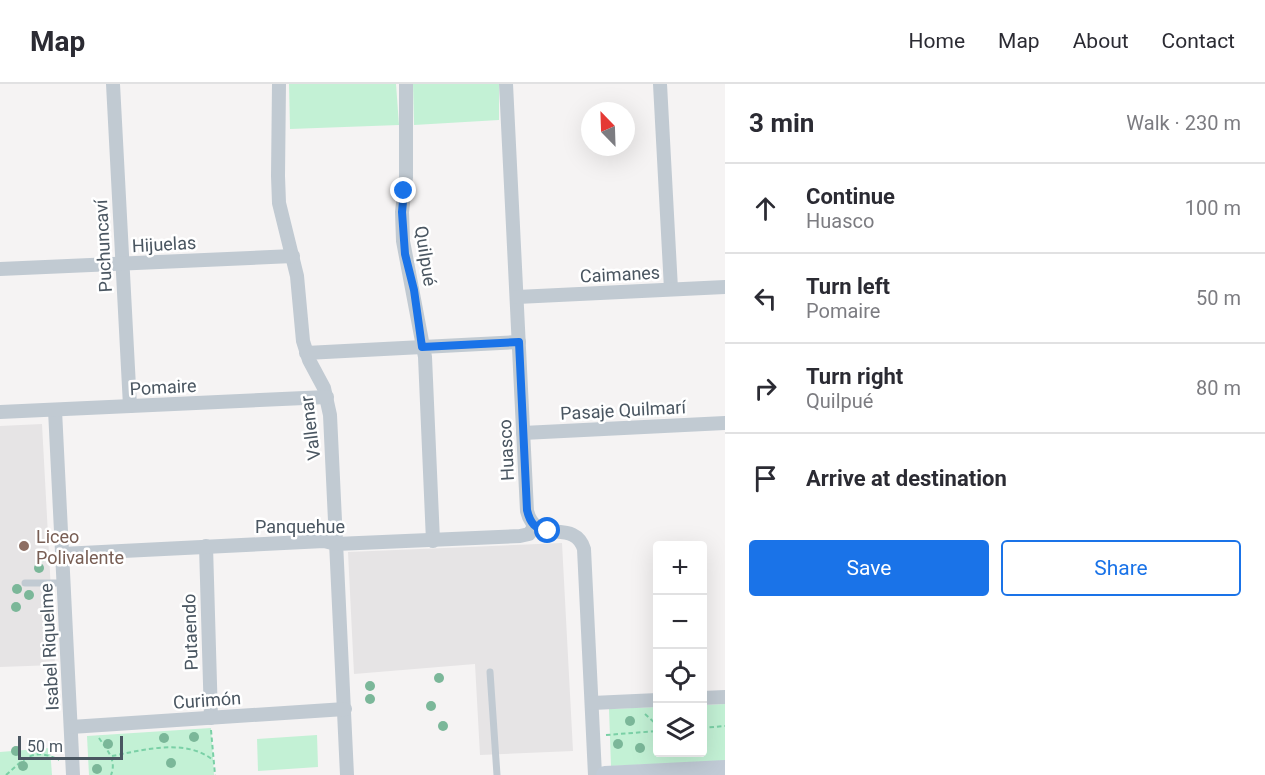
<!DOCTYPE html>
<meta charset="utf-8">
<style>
:root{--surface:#fff;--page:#f7f7f7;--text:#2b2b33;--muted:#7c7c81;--line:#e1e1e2;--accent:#1a73e8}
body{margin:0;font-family:Roboto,sans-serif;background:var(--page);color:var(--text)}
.controls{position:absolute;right:18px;bottom:18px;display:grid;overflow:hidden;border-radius:6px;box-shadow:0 6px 24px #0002}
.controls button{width:54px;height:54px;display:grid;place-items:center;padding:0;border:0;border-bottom:2px solid var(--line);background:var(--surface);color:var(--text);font:30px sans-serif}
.compass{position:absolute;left:581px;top:18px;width:54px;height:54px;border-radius:50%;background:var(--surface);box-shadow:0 6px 24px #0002;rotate:337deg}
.scale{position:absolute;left:18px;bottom:15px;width:105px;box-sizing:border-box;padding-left:6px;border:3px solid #4a5661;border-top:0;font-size:16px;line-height:21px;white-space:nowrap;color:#4a5661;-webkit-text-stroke:4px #fff;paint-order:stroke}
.stop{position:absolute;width:18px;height:18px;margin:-14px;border:4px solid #1a73e8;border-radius:50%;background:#fff}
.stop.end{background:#1a73e8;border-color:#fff;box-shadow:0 2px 6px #0008}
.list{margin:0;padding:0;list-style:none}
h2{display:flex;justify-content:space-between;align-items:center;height:78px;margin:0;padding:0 24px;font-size:26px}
h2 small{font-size:20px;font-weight:400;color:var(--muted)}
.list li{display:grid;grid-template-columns:39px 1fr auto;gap:18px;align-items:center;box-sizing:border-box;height:90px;padding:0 24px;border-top:2px solid var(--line)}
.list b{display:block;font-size:22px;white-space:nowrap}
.list p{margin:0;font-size:20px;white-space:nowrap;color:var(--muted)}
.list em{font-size:20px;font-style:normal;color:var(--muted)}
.actions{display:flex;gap:12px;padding:18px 24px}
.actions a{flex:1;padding:14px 0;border:2px solid var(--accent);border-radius:6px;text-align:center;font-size:21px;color:var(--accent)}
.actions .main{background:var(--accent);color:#fff}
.icon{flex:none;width:33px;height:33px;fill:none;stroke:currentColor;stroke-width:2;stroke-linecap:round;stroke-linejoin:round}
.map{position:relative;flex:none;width:725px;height:691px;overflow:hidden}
header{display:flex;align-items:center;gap:36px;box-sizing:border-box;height:84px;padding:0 30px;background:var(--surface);border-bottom:2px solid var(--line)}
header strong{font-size:28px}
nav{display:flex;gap:33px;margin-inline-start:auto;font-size:21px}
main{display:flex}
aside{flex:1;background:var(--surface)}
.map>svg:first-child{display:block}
.education{fill:#e6e4e5}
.green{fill:#c3f1d5}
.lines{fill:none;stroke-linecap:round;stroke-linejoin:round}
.path{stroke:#7ad0a6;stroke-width:2;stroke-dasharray:4.5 3;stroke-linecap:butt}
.lane{stroke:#c1cad2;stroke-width:7}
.street{stroke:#c1cad2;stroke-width:14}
.secondary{stroke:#c1cbd6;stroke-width:18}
.tree{fill:#7bb799}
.route{stroke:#1a73e8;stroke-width:8}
.education-dot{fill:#8d6e63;stroke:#fff;stroke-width:2}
.labels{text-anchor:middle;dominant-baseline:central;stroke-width:5;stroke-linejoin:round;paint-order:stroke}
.street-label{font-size:18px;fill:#4a5661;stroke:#fff}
.education-label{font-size:18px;fill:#785e54;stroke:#fff;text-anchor:start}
</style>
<header>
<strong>Map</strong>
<nav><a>Home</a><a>Map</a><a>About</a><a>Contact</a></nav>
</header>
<main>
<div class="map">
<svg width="725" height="691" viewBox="0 0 725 691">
<rect width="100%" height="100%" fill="#f5f3f3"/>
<!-- education -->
<g class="education">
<polygon points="42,340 55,581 0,583 0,342"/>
<polygon points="562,459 573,667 480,671 475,580 354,590 348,468"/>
</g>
<!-- green -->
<g class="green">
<polygon points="289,0 396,0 399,41 290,45"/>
<polygon points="413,0 499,0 499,36 414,41"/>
<polygon points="725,620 725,677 611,682 609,625 657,623 658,668 702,668 703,621"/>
<polygon points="211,644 214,691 89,691 87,652"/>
<polygon points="317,651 318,683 258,687 257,655"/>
<polygon points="50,664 52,691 0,691 0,668"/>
</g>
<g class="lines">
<!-- path -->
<g class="path">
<polyline points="645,630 658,642"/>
<polyline points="702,644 725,642"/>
<polyline points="211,646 215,691"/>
<polyline points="606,651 658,647"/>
<path d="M99 654C107 666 117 676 111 691"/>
<path d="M112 672C143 666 186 654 213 676"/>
<path d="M6 691C25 674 34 663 59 676"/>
</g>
<!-- lane -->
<g class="lane">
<polyline points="25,499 64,499"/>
<polyline points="490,588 497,691"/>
</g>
<!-- street -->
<g class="street">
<polyline points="113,0 130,322"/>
<polyline points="279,0 278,92 279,119 297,192 303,257 309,276 324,304 330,331 347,691"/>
<polyline points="406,0 406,93 402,128 403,157 425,273 433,457"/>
<path d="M506 0 527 427C536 463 574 433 584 465L595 691"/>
<polyline points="660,0 671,205"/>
<polyline points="0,185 293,172"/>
<polyline points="517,213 725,203"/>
<polyline points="306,269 519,258"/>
<polyline points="55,326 73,691"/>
<polyline points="0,328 327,313"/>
<polyline points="523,349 725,339"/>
<polyline points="206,462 211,634"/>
<polyline points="62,470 324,457 336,460 520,452 529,450 535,442"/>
<polyline points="702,614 725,613"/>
<polyline points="592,619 658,616"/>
<polyline points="71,643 345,625"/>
</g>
<!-- secondary -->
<polyline class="secondary" points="605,691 725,685"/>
</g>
<!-- trees -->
<g class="tree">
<circle cx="42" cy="473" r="5"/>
<circle cx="39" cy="484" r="5"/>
<circle cx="17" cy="505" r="5"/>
<circle cx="29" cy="511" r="5"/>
<circle cx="16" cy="523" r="5"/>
<circle cx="439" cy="594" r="5"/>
<circle cx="370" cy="602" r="5"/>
<circle cx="370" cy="615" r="5"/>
<circle cx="431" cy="622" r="5"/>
<circle cx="630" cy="637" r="5"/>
<circle cx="443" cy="642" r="5"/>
<circle cx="194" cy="653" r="5"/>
<circle cx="164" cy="654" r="5"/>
<circle cx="108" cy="660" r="5"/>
<circle cx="618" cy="660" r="5"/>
<circle cx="640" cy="664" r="5"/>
<circle cx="16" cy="667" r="5"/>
<circle cx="171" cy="679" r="5"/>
<circle cx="23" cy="682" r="5"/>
<circle cx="97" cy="685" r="5"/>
</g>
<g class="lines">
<!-- route -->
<path class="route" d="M404 107 402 128 405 170 414 206 422 263 519 258 527 426C530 439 535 445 548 447"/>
</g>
<!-- markers -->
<circle class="education-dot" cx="24" cy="462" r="6"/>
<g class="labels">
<!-- street labels -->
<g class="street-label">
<text transform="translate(164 160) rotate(-3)">Hijuelas</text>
<text transform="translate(103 162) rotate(-93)">Puchuncaví</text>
<text transform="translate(426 172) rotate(81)">Quilpué</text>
<text transform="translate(620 190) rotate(-3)">Caimanes</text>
<text transform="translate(163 303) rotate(-3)">Pomaire</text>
<text transform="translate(623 326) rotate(-3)">Pasaje Quilmarí</text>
<text transform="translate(310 344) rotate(-97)">Vallenar</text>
<text transform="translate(506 366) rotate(-93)">Huasco</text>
<text x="300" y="442">Panquehue</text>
<text transform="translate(190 548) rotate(-92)">Putaendo</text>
<text transform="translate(49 563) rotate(-93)">Isabel Riquelme</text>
<text transform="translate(207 616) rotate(-4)">Curimón</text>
</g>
<!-- education labels -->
<g class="education-label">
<text x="36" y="452">Liceo<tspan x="36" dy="21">Polivalente</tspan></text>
</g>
</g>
</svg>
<div class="controls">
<button>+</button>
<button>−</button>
<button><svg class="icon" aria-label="locate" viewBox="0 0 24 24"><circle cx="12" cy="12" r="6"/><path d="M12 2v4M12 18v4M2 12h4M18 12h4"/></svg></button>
<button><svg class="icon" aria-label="layers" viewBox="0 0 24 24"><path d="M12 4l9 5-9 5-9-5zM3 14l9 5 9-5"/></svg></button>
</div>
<svg class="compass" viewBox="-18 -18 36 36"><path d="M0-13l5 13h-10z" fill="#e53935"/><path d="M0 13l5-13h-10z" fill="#7c7c81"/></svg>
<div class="scale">50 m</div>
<div class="stop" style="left:548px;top:447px"></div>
<div class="stop end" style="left:404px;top:107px"></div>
</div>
<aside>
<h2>3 min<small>Walk · 230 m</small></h2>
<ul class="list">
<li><svg class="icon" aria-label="ahead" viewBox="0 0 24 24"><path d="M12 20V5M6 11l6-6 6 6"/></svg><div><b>Continue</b><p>Huasco</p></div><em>100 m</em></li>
<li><svg class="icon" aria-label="left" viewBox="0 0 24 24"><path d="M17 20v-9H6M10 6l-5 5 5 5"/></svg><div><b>Turn left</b><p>Pomaire</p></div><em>50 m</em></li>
<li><svg class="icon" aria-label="right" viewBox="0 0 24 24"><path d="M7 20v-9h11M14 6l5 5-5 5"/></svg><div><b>Turn right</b><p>Quilpué</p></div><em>80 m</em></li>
<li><svg class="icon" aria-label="arrive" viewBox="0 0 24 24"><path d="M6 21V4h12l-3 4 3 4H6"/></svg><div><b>Arrive at destination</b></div></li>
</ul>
<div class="actions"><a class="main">Save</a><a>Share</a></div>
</aside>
</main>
